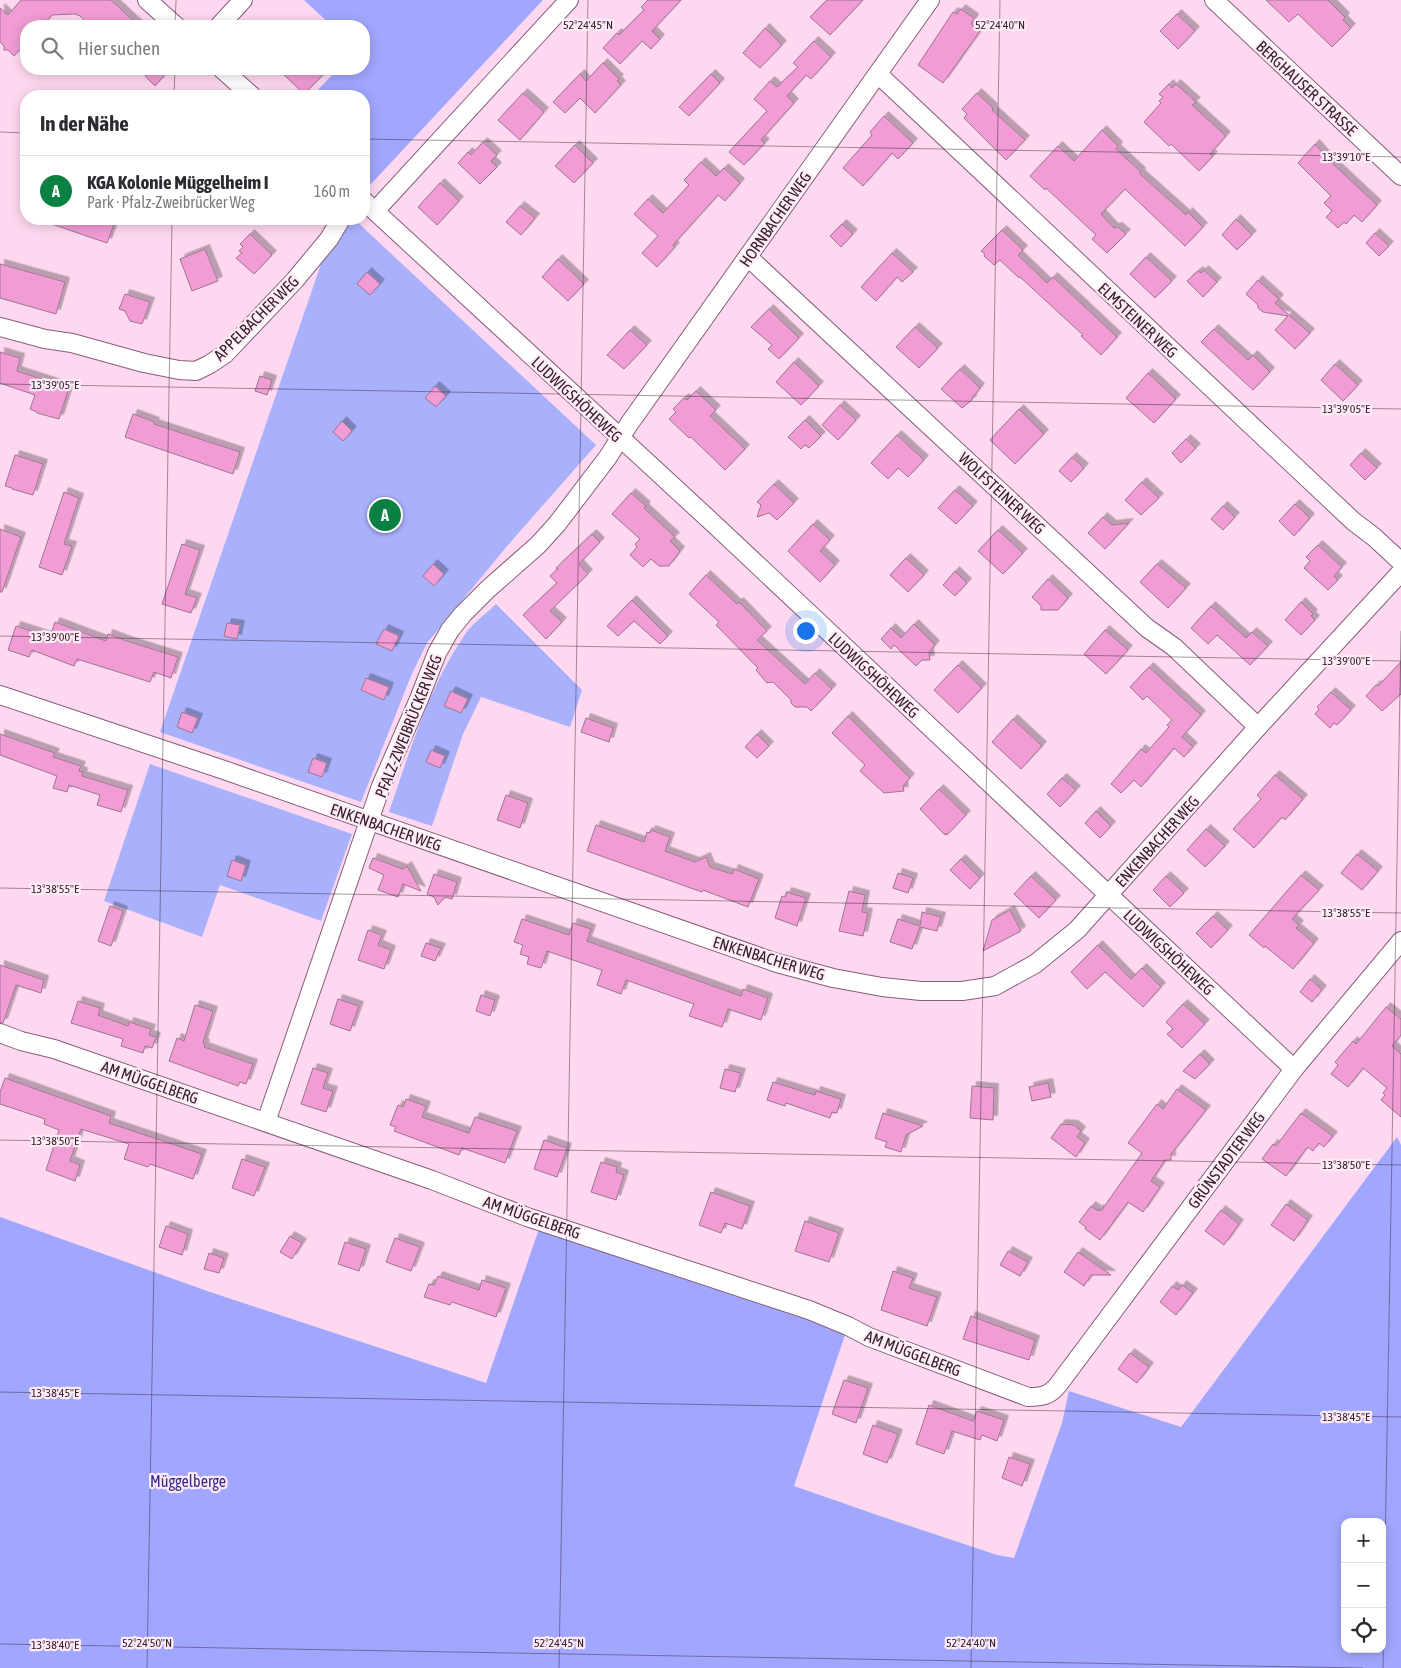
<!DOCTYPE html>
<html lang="de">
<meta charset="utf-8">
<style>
:root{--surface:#fff;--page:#f7f7f7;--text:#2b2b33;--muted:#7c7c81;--line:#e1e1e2;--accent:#0b8043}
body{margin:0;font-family:"Asap Condensed",sans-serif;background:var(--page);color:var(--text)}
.controls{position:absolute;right:15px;bottom:15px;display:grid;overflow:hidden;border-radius:10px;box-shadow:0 2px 12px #0003}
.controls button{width:45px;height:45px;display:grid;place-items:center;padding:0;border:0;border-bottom:1px solid var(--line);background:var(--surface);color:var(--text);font:25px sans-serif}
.you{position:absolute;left:805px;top:630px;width:18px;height:18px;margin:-12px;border:4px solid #fff;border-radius:50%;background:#1a73e8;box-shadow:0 0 0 8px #1a73e833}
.badge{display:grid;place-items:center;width:32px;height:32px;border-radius:50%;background:var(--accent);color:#fff;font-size:16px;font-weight:700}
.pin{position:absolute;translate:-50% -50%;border:2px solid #fff;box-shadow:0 1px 5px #0006}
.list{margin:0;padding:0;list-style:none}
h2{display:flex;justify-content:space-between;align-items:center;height:65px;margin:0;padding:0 20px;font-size:21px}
h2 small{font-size:16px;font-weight:400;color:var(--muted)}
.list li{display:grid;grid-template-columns:32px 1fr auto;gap:15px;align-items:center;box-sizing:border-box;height:70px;padding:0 20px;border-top:1px solid var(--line)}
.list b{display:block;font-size:19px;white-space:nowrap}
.list p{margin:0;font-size:16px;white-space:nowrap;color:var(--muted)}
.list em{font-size:16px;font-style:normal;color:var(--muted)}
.icon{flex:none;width:28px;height:28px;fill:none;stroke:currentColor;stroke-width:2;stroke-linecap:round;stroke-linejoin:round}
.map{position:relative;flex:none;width:1401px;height:1668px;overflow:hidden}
.search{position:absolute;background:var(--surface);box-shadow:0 2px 12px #0003;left:20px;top:20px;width:350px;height:55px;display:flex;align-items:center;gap:12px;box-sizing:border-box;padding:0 18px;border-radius:20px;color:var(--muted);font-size:19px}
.panel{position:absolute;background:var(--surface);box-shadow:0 2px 12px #0003;left:20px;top:90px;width:350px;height:135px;border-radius:20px}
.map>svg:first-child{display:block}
.green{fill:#aab1fc}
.forest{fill:#a1a7fe;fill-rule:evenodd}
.building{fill:#f19cd5;stroke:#9e748f;filter:url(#shadow)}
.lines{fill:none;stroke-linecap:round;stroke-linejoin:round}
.street-casing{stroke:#865d78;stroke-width:20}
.street{stroke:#fff;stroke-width:18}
.ticks{fill:none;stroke:#33222d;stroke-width:1;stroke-opacity:0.45}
.labels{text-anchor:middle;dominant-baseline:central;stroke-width:4.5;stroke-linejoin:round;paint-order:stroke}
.street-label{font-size:16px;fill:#33222d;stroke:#ffecf8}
.park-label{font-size:16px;fill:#322989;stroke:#ffecf8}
.ticks-label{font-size:12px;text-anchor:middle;fill:#33222d;stroke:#ffecf8;stroke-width:4.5;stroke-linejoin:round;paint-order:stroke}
</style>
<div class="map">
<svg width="1401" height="1668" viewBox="0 0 1401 1668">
<defs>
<filter id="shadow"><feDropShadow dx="4.5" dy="-4.5" stdDeviation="0" flood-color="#0004"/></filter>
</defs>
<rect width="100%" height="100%" fill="#fed8f0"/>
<!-- green -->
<g class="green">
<polygon points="352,219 354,219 596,445 508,545 427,643 411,676 361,802 160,732 321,264"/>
<path d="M496 604 582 690 570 727 481 697 463 734 432 826 389 812C410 751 429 686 466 633 474 622 487 613 496 604Z"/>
<polygon points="150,764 352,834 321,921 220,885 202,937 104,901"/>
</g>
<!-- forest -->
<g class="forest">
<polygon points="304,0 543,0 371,184 364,177 364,96 312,96 338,69 364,69 364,26 332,26"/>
<path d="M1397 1137 1401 1145V1668H0V1217L210 1292 486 1383 540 1226 847 1329 794 1486 880 1516 997 1555 1014 1558 1062 1423 1069 1391 1181 1427ZM1345 1522H1382V1649H1345Z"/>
</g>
<!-- building -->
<g class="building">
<polygon points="21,0 111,0 139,26 87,26 87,23 80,16 75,14 52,15 42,26 26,26 26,43 14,56 8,50 4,50 4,46 0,42 0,8 8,15"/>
<polygon points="648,0 681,0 652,31 660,39 651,49 642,41 620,64 603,48 617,33 619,35 644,10 641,7"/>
<polygon points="827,0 863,0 830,35 810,17"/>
<polygon points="1266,0 1328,0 1345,17 1343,20 1351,28 1332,47 1298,14 1289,22"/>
<polygon points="961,9 974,18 971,24 980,31 943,83 918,65 953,12 957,14"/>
<polygon points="1177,14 1195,31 1178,49 1160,31"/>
<polygon points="765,28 782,45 760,68 743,53"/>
<polygon points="814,41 831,57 811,79 806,75 787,96 794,103 761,140 765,143 744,165 729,152 767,111 754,99 770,81 777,87 798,67 793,63"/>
<polygon points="603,63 619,79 617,81 621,85 595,113 580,98 565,113 553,102 580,74 586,81"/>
<polygon points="151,69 170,69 155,86 145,76"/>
<polygon points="278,69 329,69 304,94"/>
<polygon points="711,74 720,83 689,116 679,107"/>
<polygon points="1169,84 1172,88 1176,84 1196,102 1192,105 1226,136 1210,154 1213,156 1199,171 1171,144 1169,146 1144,122 1161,103 1159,101 1163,97 1159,94"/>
<polygon points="523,93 544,112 520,140 498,120"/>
<polygon points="977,93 993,108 992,110 1025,140 1006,160 964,118 967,114 962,109"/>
<polygon points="884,116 913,143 898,159 892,153 863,186 843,168 872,135 870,132"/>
<polygon points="1102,130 1118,146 1116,149 1141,172 1140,174 1186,215 1188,212 1203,227 1185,246 1125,189 1101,214 1114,228 1118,227 1126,234 1107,253 1092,239 1096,235 1046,188 1045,190 1030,176 1058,146 1074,161"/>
<polygon points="483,142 497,155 491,161 497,167 480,184 458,163 468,152 471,155"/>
<polygon points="1315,144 1330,161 1377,205 1362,222 1354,215 1346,224 1344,222 1338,228 1326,217 1332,211 1324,203 1331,196 1298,163"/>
<polygon points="575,145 593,163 574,183 555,166"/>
<polygon points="701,162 716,176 724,168 740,183 725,201 718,195 673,245 675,247 657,267 642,253 658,236 634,214 648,199 663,213 689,185 684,180"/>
<polygon points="440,183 459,201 437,225 418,207"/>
<polygon points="520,206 535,218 521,235 506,222"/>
<polygon points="44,219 116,219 107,243 43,221"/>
<polygon points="1236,219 1252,235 1237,250 1222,235"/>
<polygon points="842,224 853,234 841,247 830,236"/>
<polygon points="1002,230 1023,250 1018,255 1047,283 1053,277 1117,337 1101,355 1081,336 1083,335 1020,277 1019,278 1000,260 994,265 984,256 985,254 981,251"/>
<polygon points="1375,233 1389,246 1379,256 1366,243"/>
<polygon points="250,234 272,255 254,274 236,258 242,253 239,251 243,247 240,244"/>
<polygon points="205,249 218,281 192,291 180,259"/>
<polygon points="892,253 913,272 902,282 897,277 876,301 861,287"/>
<polygon points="1146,257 1172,281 1155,298 1130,274"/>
<polygon points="558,259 584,284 568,301 542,277"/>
<polygon points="0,264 65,282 56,314 0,298"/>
<polygon points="1204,270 1217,282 1203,297 1187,281 1198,271 1201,273"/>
<polygon points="367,272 380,284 370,295 357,284"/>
<polygon points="1258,280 1279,299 1275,303 1310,333 1295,349 1275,330 1288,316 1263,312 1258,308 1258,305 1246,294"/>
<polygon points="125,294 150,302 142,324 130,321 125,311 119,309"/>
<polygon points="769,309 799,338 779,359 768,349 772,345 751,327"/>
<polygon points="915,327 938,348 919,368 896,347"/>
<polygon points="1214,329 1248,360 1253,355 1270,372 1253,390 1201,342"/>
<polygon points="630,330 647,345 624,369 607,355"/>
<polygon points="0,352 20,358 17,371 69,388 59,419 37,413 37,412 30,409 35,395 0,383"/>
<polygon points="794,362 819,386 801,405 776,382"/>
<polygon points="1335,364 1358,385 1343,401 1321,380"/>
<polygon points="960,369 980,388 972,398 972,400 962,408 941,389"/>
<polygon points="1148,373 1176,399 1154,423 1126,398"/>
<polygon points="260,376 272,380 267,395 255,391"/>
<polygon points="435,386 446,396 436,407 425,398"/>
<polygon points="696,391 716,410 710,416 745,449 725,470 691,437 689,438 669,419 676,412 673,409 684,398 687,400"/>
<polygon points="840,405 856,420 838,440 822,425"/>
<polygon points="1019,409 1044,434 1015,464 990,440"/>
<polygon points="133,414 155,422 154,424 240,452 233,474 125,437"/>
<polygon points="805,420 821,436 809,448 805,445 801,449 788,437"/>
<polygon points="342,421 352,431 343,441 333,432"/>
<polygon points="897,435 924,460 908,477 898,468 888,479 871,463"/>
<polygon points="1186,439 1196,448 1181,463 1172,453"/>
<polygon points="1361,453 1377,468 1365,480 1350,465"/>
<polygon points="15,455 43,464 33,495 12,489 12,488 5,486"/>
<polygon points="1072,457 1084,468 1071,482 1059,471"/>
<polygon points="1142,482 1159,498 1141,515 1125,500"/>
<polygon points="774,484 794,503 777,520 769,513 757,517 761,505 757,502"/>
<polygon points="955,490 973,506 956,524 938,508"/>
<polygon points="64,492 79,498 64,544 72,546 62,575 39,567"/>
<polygon points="631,493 646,506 644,508 675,537 670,541 680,551 669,566 659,566 651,559 643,567 630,555 637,547 635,544 640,539 612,514"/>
<polygon points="1295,504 1310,518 1294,536 1279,521"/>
<polygon points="1223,506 1235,517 1223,530 1211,519"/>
<polygon points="1103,517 1112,525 1129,523 1105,549 1088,533"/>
<polygon points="813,524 830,540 820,551 835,565 820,582 788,551"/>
<polygon points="0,529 21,537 2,592 0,592"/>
<polygon points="998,530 1023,553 1003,574 978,551"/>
<polygon points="592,534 600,542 579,564 588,574 550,611 562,622 546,639 523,615 557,583 550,576 558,569 556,568"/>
<polygon points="182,544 200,550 185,594 197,598 191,613 162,604"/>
<polygon points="1318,545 1342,567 1334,576 1338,580 1328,590 1304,568 1310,561 1306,557"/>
<polygon points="906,558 924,575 908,592 890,575"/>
<polygon points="433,564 444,574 434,586 423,576"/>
<polygon points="1157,564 1186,588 1168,608 1140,582"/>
<polygon points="955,571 967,583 955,596 943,585"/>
<polygon points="706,575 737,604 739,602 767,631 757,640 805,684 815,673 832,689 811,711 807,707 795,707 791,703 791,700 773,682 767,683 756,670 758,668 716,625 719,622 689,594"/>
<polygon points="1048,579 1068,598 1058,610 1041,610 1041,606 1032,597"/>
<polygon points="632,600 668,636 660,644 634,621 618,636 607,626"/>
<polygon points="1301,602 1313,614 1311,616 1315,620 1301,635 1285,620"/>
<polygon points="1211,606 1246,638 1252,632 1268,646 1250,665 1217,635 1208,644 1191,628"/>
<polygon points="55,622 106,641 108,634 127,641 178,657 171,678 154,672 150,682 77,659 74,666 32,650 29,657 8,650 16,626 50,637"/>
<polygon points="227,623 240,625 237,639 224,636"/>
<polygon points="914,624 935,645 929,652 930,660 922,660 916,666 894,645 891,649 881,639 891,628 901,638"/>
<polygon points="384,629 399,636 392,651 376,644"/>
<polygon points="1105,630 1128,650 1106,674 1084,654"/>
<polygon points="1401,662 1401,694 1382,711 1366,696 1376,685 1378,686"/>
<polygon points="958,665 982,688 958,713 934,690"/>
<polygon points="1149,667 1201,715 1182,737 1193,747 1184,757 1174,748 1141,787 1134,780 1121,793 1111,784 1141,749 1146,753 1169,727 1167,725 1172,720 1147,696 1143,700 1130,687"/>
<polygon points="366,678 389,687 384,700 361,690"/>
<polygon points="451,691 468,699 461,713 444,706"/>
<polygon points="1331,692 1351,710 1337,725 1334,723 1330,728 1315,714 1319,709 1317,707"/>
<polygon points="182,712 198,718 192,733 177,727"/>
<polygon points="848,716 910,778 903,786 904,791 884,793 860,771 865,765 832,733"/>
<polygon points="586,718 613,728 609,742 581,732"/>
<polygon points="1013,719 1042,746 1021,769 992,742"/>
<polygon points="0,734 55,753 53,757 81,766 79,771 83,772 82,776 128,790 121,812 97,805 100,795 69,785 67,792 53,788 57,776 0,755"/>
<polygon points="757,734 769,746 757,758 745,747"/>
<polygon points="431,750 445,756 440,768 426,762"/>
<polygon points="313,758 327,763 322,777 308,772"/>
<polygon points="1275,775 1303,799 1285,820 1282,817 1254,848 1233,829 1261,799 1257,795"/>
<polygon points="1062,778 1076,790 1060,807 1047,794"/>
<polygon points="939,789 966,815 947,835 946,833 945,835 920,809"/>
<polygon points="506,795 528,803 520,828 497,820"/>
<polygon points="1096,811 1111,826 1100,838 1085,823"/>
<polygon points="596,825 644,842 647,832 650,833 651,830 670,837 665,851 695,862 706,857 710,867 732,874 734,869 759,879 748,907 703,890 702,892 587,851"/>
<polygon points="1206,829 1225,846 1205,867 1187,850"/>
<polygon points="1357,854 1378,871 1362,890 1341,873"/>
<polygon points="373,858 403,869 407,866 421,891 403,884 398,897 378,890 384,875 369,868"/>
<polygon points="961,859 980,878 970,889 950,870"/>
<polygon points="232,860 246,865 241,881 227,876"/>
<polygon points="898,873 913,878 908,893 893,888"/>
<polygon points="434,874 457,882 452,899 445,897 438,905 434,897 427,894"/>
<polygon points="1301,875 1319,890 1292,919 1299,925 1296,928 1314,943 1293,969 1265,946 1264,948 1249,935"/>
<polygon points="1031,876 1056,900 1039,918 1014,894"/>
<polygon points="1166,876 1184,893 1170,907 1153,890"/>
<polygon points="849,891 865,895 862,912 868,913 863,936 839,931"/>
<polygon points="787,892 806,898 797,926 775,918 782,896 785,897"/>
<polygon points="110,906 123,911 111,946 98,941"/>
<polygon points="1010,910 1021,931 983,951 992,920"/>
<polygon points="922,912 941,917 937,931 920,927 912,949 890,942 898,919 920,926"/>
<polygon points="1213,916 1228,930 1211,948 1196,933"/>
<polygon points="522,919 569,935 573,923 591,929 587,941 741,996 743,989 768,998 761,1020 728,1009 722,1027 689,1016 694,1004 626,980 621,994 597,985 602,970 547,951 541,968 527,964 529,957 520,954 523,945 514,942"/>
<polygon points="368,930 382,935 378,945 391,950 384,969 358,960"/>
<polygon points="426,943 441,948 435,961 421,956"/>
<polygon points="1098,945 1131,979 1142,968 1161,987 1143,1007 1105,972 1087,989 1071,972"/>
<polygon points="0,965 44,980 41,993 16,985 3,1023 0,1023"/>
<polygon points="1310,979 1322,990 1312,1002 1300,992"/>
<polygon points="481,995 495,1000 490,1016 476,1011"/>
<polygon points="338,999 359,1006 350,1031 330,1024"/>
<polygon points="78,1001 100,1008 98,1015 128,1026 129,1022 151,1029 149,1035 156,1037 152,1048 145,1046 143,1053 121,1046 123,1039 71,1023"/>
<polygon points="1183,1004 1205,1024 1182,1048 1167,1034 1173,1029 1166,1022"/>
<polygon points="195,1005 213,1011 203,1043 205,1044 204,1047 253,1064 246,1084 240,1082 238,1086 169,1061 177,1038 184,1041"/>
<polygon points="1386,1007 1401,1019 1401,1035 1392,1046 1401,1054 1401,1117 1381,1100 1385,1095 1383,1093 1387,1088 1363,1068 1348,1087 1331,1074 1338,1065 1335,1062 1353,1041 1356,1044"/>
<polygon points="1200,1054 1210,1064 1195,1079 1183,1071"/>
<polygon points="313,1068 328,1073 323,1088 333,1091 326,1112 301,1104"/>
<polygon points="725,1069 741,1073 735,1092 720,1088"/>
<polygon points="5,1078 111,1116 109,1123 202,1154 193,1179 150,1164 148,1167 124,1159 129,1144 81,1129 70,1161 80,1165 75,1181 46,1170 59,1130 44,1124 45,1119 0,1104 0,1092"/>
<polygon points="773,1082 815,1095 816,1091 841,1099 837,1113 832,1112 830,1118 786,1103 785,1106 767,1100"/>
<polygon points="1048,1083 1051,1097 1032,1101 1029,1087"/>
<polygon points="972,1086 994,1088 993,1120 970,1118"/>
<polygon points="1177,1089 1206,1110 1171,1154 1171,1160 1165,1160 1151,1181 1160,1187 1143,1212 1128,1202 1100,1240 1085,1229 1086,1227 1079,1222 1091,1206 1098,1211 1099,1209 1101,1211 1142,1153 1128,1143 1157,1104 1163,1109"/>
<polygon points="406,1099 426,1106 422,1117 469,1133 475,1117 517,1131 505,1163 462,1148 459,1155 394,1131 396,1127 390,1125 398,1105 403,1107"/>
<polygon points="883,1113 923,1126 906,1135 901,1152 885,1147 887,1142 875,1138"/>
<polygon points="1301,1113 1333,1136 1324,1147 1319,1143 1313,1151 1308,1147 1305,1150 1286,1176 1262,1159 1273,1144 1276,1146"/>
<polygon points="1061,1124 1074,1125 1081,1131 1077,1137 1085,1143 1076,1157 1051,1138"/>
<polygon points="544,1140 567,1148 557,1177 534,1169"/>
<polygon points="242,1159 265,1167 254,1196 232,1188"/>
<polygon points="601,1162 617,1167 616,1172 624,1175 616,1200 591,1192"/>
<polygon points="711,1192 750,1206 742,1229 725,1223 721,1233 699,1225"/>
<polygon points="1286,1204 1308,1220 1294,1241 1271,1225"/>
<polygon points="1221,1210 1239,1224 1224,1245 1205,1231"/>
<polygon points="805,1221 839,1233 829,1262 795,1251"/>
<polygon points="166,1226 188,1234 182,1255 159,1247"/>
<polygon points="290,1236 302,1243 292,1259 280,1252"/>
<polygon points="395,1238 420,1247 411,1271 386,1262"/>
<polygon points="345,1242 366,1249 359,1271 338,1264"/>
<polygon points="1008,1251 1028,1262 1020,1276 1000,1265"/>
<polygon points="1078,1252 1111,1275 1091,1275 1084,1286 1064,1272"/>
<polygon points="209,1253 224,1258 219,1273 204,1269"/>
<polygon points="893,1271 913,1278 909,1288 937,1297 927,1326 881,1310"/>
<polygon points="438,1276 479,1290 482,1280 506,1288 496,1317 452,1302 450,1305 424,1297 429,1284 434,1285"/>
<polygon points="1182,1285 1193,1293 1176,1315 1160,1302 1172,1286 1178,1290"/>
<polygon points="971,1316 1035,1340 1029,1360 963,1339"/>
<polygon points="1130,1353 1149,1367 1137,1383 1118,1369"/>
<polygon points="844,1380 868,1388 856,1423 832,1414"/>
<polygon points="929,1405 973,1421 977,1411 1004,1420 997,1441 982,1435 980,1440 952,1431 944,1454 916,1444"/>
<polygon points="873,1425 898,1434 887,1463 863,1454"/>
<polygon points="1009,1457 1030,1464 1022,1486 1002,1478"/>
</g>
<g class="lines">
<!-- street casing -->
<g class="street-casing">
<g id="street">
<polyline points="147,0 176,26"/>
<polyline points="1214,0 1401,176"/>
<polyline points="219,26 243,0"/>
<polyline points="222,69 252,96"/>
<polyline points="878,74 1353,521 1374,537 1401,562"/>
<polyline points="364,201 715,525 1294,1069"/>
<polyline points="375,211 569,0"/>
<polyline points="748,257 1147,628 1174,647 1258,727"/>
<polyline points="0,327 45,339 72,343 144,363 179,370 196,371 210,364 225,354 295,280 329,239 341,219"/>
<polyline points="0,695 221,769 777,963 833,978 882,987 921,991 962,991 995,986 1035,964 1077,930 1258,727 1401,572"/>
<path d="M0 1033 21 1041 54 1049 432 1180 527 1217 809 1310 848 1326 869 1337 1028 1397C1042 1397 1049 1396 1058 1385L1294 1069 1401 941"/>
<polyline points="266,1122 381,786 419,699 437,653 450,630 463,614 488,589 538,545 557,524 608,457 629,424 930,0"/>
</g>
</g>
<!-- street -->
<use href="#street" class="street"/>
</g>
<!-- ticks -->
<path class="ticks" d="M175 26 176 0M174 96 175 69M0 132 26 133M364 139 1401 157M0 384 1401 409M0 636 1401 661M0 888 1401 913M0 1140 1401 1165M0 1392 1401 1417M0 1644 1363 1668M147 1668 172 219M559 1668 588 0M971 1668 1000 0M1383 1668 1401 631"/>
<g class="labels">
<!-- street labels -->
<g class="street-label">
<text transform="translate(1307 88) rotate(43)">BERGHAUSER STRASSE</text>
<text transform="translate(775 219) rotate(-55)">HORNBACHER WEG</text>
<text transform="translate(256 318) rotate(-45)">APPELBACHER WEG</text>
<text transform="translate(1138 320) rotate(43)">ELMSTEINER WEG</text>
<text transform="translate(577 399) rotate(43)">LUDWIGSHÖHEWEG</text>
<text transform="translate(1002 493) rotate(43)">WOLFSTEINER WEG</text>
<text transform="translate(874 675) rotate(43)">LUDWIGSHÖHEWEG</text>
<text transform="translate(408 726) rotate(-68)">PFALZ-ZWEIBRÜCKER WEG</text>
<text transform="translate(386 827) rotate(19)">ENKENBACHER WEG</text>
<text transform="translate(1157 841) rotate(-48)">ENKENBACHER WEG</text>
<text transform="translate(1169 952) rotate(43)">LUDWIGSHÖHEWEG</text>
<text transform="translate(769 958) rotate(17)">ENKENBACHER WEG</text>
<text transform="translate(150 1082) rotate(19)">AM MÜGGELBERG</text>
<text transform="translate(1226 1160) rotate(-53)">GRÜNSTADTER WEG</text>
<text transform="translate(532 1217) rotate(19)">AM MÜGGELBERG</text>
<text transform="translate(913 1353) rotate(21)">AM MÜGGELBERG</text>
</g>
<!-- park labels -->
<g class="park-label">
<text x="188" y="1481">Müggelberge</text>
</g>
</g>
<g class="ticks-label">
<text x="588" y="29">52°24'45"N</text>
<text x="1000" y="29">52°24'40"N</text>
<text x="1346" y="161">13°39'10"E</text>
<text x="55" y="389">13°39'05"E</text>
<text x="1346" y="413">13°39'05"E</text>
<text x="55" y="641">13°39'00"E</text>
<text x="1346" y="665">13°39'00"E</text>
<text x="55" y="893">13°38'55"E</text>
<text x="1346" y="917">13°38'55"E</text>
<text x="55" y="1145">13°38'50"E</text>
<text x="1346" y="1169">13°38'50"E</text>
<text x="55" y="1397">13°38'45"E</text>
<text x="1346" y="1421">13°38'45"E</text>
<text x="147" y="1647">52°24'50"N</text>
<text x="559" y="1647">52°24'45"N</text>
<text x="971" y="1647">52°24'40"N</text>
<text x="55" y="1649">13°38'40"E</text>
</g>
</svg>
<div class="controls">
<button>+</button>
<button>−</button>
<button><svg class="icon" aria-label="locate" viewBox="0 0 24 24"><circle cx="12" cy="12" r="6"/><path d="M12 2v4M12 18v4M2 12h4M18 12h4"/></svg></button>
</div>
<div class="you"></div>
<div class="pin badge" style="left:385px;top:515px">A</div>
<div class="search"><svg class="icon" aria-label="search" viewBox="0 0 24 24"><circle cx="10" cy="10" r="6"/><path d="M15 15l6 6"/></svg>Hier suchen</div>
<section class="panel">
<h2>In der Nähe<small></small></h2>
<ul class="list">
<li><span class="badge">A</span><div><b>KGA Kolonie Müggelheim I</b><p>Park · Pfalz-Zweibrücker Weg</p></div><em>160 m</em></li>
</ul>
</section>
</div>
